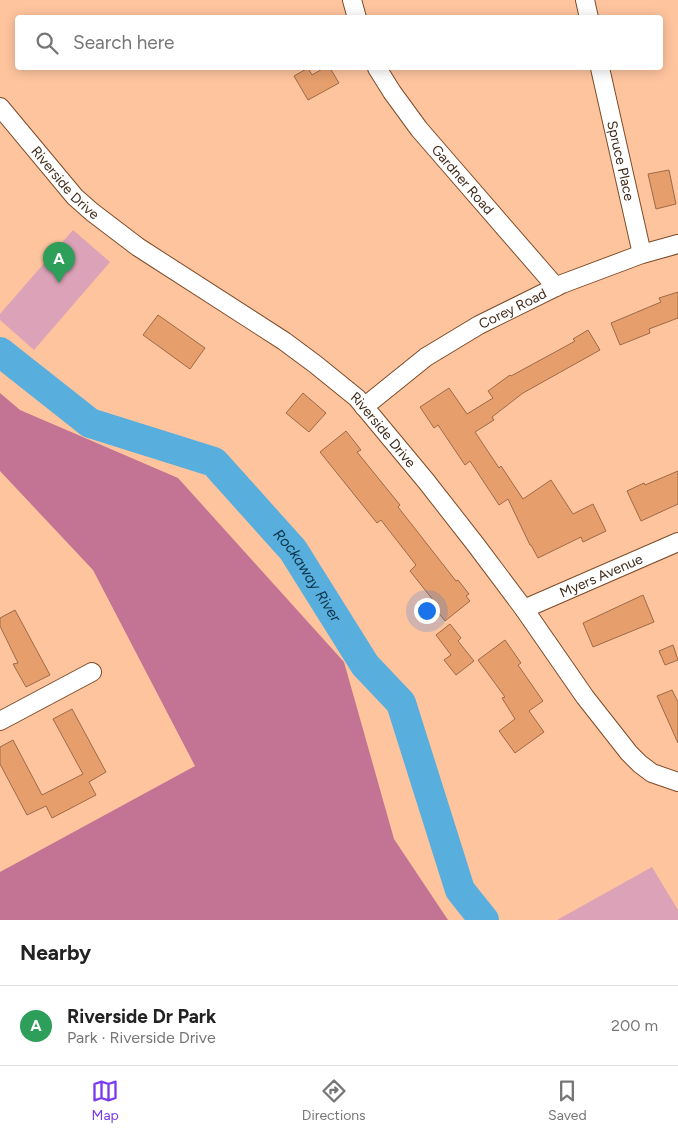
<!DOCTYPE html>
<meta charset="utf-8">
<style>
:root{--surface:#fff;--page:#f6f6f6;--text:#222;--muted:#767676;--line:#e0e0e0;--accent:#7c3aed}
body{margin:0;font-family:Figtree,sans-serif;background:var(--page);color:var(--text)}
.you{position:absolute;left:426px;top:610px;width:18px;height:18px;margin:-12px;border:4px solid #fff;border-radius:50%;background:#1a73e8;box-shadow:0 0 0 8px #1a73e833}
.badge{display:grid;place-items:center;width:32px;height:32px;border-radius:50%;background:var(--accent);color:#fff;font-size:16px;font-weight:700}
.pin{position:absolute;translate:-50% -41px;filter:drop-shadow(0 1px 2px #0008)}
.pin::after{content:'';position:absolute;top:26px;width:18px;height:15px;background:inherit;clip-path:polygon(0 0,100% 0,50% 100%)}
.list{margin:0;padding:0;list-style:none}
h2{display:flex;justify-content:space-between;align-items:center;height:65px;margin:0;padding:0 20px;font-size:21px}
h2 small{font-size:16px;font-weight:400;color:var(--muted)}
.list li{display:grid;grid-template-columns:32px 1fr auto;gap:15px;align-items:center;box-sizing:border-box;height:80px;padding:0 20px;border-top:1px solid var(--line)}
.list b{display:block;font-size:19px;white-space:nowrap}
.list p{margin:0;font-size:16px;white-space:nowrap;color:var(--muted)}
.list em{font-size:16px;font-style:normal;color:var(--muted)}
.icon{flex:none;width:28px;height:28px;fill:none;stroke:currentColor;stroke-width:2;stroke-linecap:round;stroke-linejoin:round}
.map{position:relative;flex:none;width:678px;height:920px;overflow:hidden}
.search{position:absolute;background:var(--surface);box-shadow:0 2px 12px #0003;left:15px;right:15px;top:15px;height:55px;display:flex;align-items:center;gap:12px;box-sizing:border-box;padding:0 18px;border-radius:5px;color:var(--muted);font-size:19px}
.sheet{height:145px;background:var(--surface)}
nav{display:flex;justify-content:space-around;align-items:center;box-sizing:border-box;height:70px;border-top:1px solid var(--line);background:var(--surface);font-size:14px;color:var(--muted)}
nav a{display:grid;justify-items:center;gap:2px}
nav .on{color:var(--accent)}
.map>svg:first-child{display:block}
.green{fill:#dca2b7}
.forest{fill:#c37393}
.lines{fill:none;stroke-linecap:round;stroke-linejoin:round}
.river{stroke:#58aedd;stroke-width:30}
.building{fill:#e69e6d;stroke:#9e6a46}
.minor-casing{stroke:#7d4c28;stroke-width:20}
.minor{stroke:#fff;stroke-width:18}
.labels{text-anchor:middle;dominant-baseline:central;stroke-width:5;stroke-linejoin:round;paint-order:stroke}
.street-label{font-size:14px;fill:#402a1a;stroke:#fcf0e9}
.water-label{font-size:15px;font-style:italic;fill:#0b3246;stroke:#fcf0e9}
</style>
<div class="map">
<svg width="678" height="920" viewBox="0 0 678 920">
<rect width="100%" height="100%" fill="#fec49e"/>
<!-- green -->
<g class="green">
<polygon points="73,230 110,262 34,350 0,320 0,314"/>
<polygon points="652,867 678,910 678,920 557,920"/>
</g>
<!-- forest -->
<polygon class="forest" points="0,393 20,410 178,478 344,662 394,839 448,920 0,920 0,872 195,766 93,570 0,471"/>
<g class="lines">
<!-- river -->
<path class="river" id="s1" d="M0 352 90 423 214 462 293 550 365 665 401 703 460 890 484 920"/>
</g>
<!-- building -->
<g class="building">
<polygon points="308,68 312,75 324,68 330,68 339,83 308,100 294,76"/>
<polygon points="669,170 676,204 656,209 648,174"/>
<polygon points="678,292 678,318 649,329 650,333 620,345 611,323 661,302 659,298"/>
<polygon points="158,315 205,348 190,369 143,335"/>
<polygon points="588,330 600,350 523,393 492,417 494,420 475,432 499,468 501,466 523,499 551,480 573,514 593,504 606,531 583,542 581,537 538,558 531,545 530,545 508,499 499,505 470,461 465,465 438,425 434,428 420,407 449,388 467,414 493,398 488,391 510,375 511,376 568,345 575,341 573,339"/>
<polygon points="303,393 326,413 309,432 286,413"/>
<polygon points="346,431 361,450 357,452 400,505 398,507 456,581 458,580 469,594 466,596 470,601 445,621 430,602 433,600 410,571 416,565 381,520 377,523 320,452"/>
<polygon points="678,471 678,504 641,521 627,491 644,483 645,485"/>
<polygon points="643,595 654,622 593,647 583,623"/>
<polygon points="15,610 50,675 26,687 13,664 18,663 0,626 0,618"/>
<polygon points="450,624 461,638 458,641 474,661 456,675 444,660 451,655 436,635"/>
<polygon points="505,640 521,663 518,665 543,701 529,711 544,732 515,753 499,731 515,719 502,698 505,697 478,660"/>
<polygon points="673,645 678,660 665,665 659,651"/>
<polygon points="672,690 678,702 678,743 657,696"/>
<polygon points="72,709 106,772 89,782 96,795 52,818 46,806 27,815 0,764 0,747 13,740 42,795 83,774 53,719"/>
</g>
<g class="lines">
<!-- minor casing -->
<g class="minor-casing">
<g id="minor">
<polyline points="352,0 357,18"/>
<polyline points="585,0 589,18"/>
<path id="s2" d="M377 68 392 92 419 129 556 287"/>
<path id="s3" d="M600 68 642 254"/>
<path id="s4" d="M0 107 75 197 92 212 138 247 284 341 315 364 357 398 426 481 476 545 524 609 585 697 629 753 640 764 652 773 678 782"/>
<path id="s5" d="M364 407 426 357 479 325 562 284 642 254 678 244"/>
<path id="s6" d="M524 609 678 542"/>
<polyline points="0,721 92,672"/>
</g>
</g>
<!-- minor -->
<use href="#minor" class="minor"/>
</g>
<g class="labels">
<!-- street labels -->
<g class="street-label">
<text stroke="none"><textPath href="#s3" startOffset="95">Spruce Place</textPath></text>
<text stroke="none"><textPath href="#s2" startOffset="141">Gardner Road</textPath></text>
<text stroke="none"><textPath href="#s4" startOffset="100">Riverside Drive</textPath></text>
<text stroke="none"><textPath href="#s5" startOffset="179">Corey Road</textPath></text>
<text stroke="none"><textPath href="#s4" startOffset="505">Riverside Drive</textPath></text>
<text stroke="none"><textPath href="#s6" startOffset="84">Myers Avenue</textPath></text>
</g>
<!-- water labels -->
<g class="water-label">
<text stroke="none"><textPath href="#s1" startOffset="392">Rockaway River</textPath></text>
</g>
</g>
</svg>
<div class="you"></div>
<div class="pin badge" style="left:59px;top:283px;background:#2e9e5b">A</div>
<div class="search"><svg class="icon" aria-label="search" viewBox="0 0 24 24"><circle cx="10" cy="10" r="6"/><path d="M15 15l6 6"/></svg>Search here</div>
</div>
<section class="sheet">
<h2>Nearby<small></small></h2>
<ul class="list">
<li><span class="badge" style="background:#2e9e5b">A</span><div><b>Riverside Dr Park</b><p>Park · Riverside Drive</p></div><em>200 m</em></li>
</ul>
</section>
<nav>
<a class="on"><svg class="icon" aria-label="map" viewBox="0 0 24 24"><path d="M3 6l6-2 6 2 6-2v14l-6 2-6-2-6 2zM9 4v14M15 6v14"/></svg>Map</a>
<a><svg class="icon" aria-label="directions" viewBox="0 0 24 24"><path d="M12 3l9 9-9 9-9-9zM9 14v-3h6M13 9l2 2-2 2"/></svg>Directions</a>
<a><svg class="icon" aria-label="saved" viewBox="0 0 24 24"><path d="M7 4h10v16l-5-4-5 4z"/></svg>Saved</a>
</nav>
